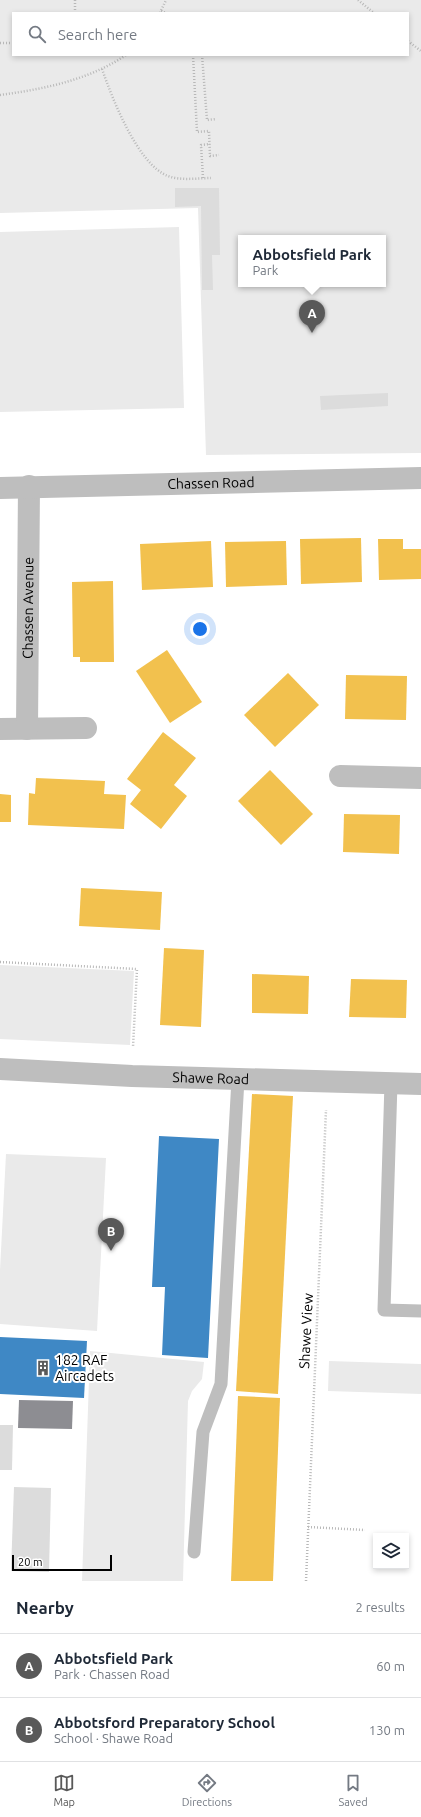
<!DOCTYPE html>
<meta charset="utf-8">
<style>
:root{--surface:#fff;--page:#f6f6f7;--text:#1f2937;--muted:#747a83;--line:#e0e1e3;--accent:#595959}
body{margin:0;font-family:Ubuntu,sans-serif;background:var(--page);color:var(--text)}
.controls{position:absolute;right:12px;bottom:12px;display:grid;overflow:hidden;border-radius:0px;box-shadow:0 2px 6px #0003}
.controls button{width:36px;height:36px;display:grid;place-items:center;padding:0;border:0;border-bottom:1px solid var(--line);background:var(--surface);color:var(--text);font:20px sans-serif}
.scale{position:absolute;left:12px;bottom:10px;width:100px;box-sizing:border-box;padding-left:4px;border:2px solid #000;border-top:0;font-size:11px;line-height:14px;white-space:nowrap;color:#000;-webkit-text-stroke:3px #fff;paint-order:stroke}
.you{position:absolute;left:200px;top:629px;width:14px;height:14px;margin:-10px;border:3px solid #fff;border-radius:50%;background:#1a73e8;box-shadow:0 0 0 6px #1a73e833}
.badge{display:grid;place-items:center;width:26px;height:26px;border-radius:50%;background:var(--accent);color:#fff;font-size:13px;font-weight:700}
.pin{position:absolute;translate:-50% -33px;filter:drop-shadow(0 1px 2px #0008)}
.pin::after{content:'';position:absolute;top:21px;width:14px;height:12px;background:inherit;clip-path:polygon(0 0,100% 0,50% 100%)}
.popup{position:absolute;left:238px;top:235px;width:148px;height:52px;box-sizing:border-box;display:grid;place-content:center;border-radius:0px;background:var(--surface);filter:drop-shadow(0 1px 3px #0005);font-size:13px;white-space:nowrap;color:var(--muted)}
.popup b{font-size:15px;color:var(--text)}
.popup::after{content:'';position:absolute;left:50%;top:100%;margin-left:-8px;border:8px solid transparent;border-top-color:var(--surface)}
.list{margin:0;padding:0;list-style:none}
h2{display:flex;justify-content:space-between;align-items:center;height:52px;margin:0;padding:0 16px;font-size:17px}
h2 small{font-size:13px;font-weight:400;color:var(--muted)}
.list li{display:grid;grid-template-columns:26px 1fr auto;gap:12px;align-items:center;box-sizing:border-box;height:64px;padding:0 16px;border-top:1px solid var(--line)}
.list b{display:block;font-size:15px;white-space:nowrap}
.list p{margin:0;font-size:13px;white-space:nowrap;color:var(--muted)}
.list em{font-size:13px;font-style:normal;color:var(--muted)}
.icon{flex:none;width:22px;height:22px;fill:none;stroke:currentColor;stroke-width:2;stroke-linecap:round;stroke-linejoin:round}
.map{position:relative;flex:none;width:421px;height:1581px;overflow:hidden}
.search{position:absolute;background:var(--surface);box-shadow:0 2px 6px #0003;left:12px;right:12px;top:12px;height:44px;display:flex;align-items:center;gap:10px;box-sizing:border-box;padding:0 14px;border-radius:0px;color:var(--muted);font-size:15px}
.sheet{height:180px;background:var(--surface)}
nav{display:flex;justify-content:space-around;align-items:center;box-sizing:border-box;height:56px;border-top:1px solid var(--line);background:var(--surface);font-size:11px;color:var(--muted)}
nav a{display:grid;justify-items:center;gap:2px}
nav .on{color:var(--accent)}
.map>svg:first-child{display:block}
.green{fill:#eaeaea;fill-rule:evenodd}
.homes{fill:#f2c14e}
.schools{fill:#3f88c5}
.industry{fill:#8d8d92}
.building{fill:#dcdcdc}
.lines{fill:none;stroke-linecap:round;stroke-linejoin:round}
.path{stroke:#b8b8b8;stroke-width:2.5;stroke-dasharray:1 2;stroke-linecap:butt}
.service{stroke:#bebebe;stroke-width:13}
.minor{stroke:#bebebe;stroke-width:22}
.tertiary{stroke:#bebebe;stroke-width:22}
.labels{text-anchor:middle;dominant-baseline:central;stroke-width:4;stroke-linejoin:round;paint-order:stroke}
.street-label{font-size:14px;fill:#000;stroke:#fff}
.poi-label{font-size:14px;fill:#000;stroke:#fff;text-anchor:start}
</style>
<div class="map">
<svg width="421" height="1581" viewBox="0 0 421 1581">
<rect width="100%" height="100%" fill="#fff"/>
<!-- green -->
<g class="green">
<path d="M0 0H421V453L206 455 198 208 0 213ZM13 13H408V55H13ZM241 238H383V284H241Z"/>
<polygon points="179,227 184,408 0,412 0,232"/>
<polygon points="0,965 134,971 130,1045 0,1039"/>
<polygon points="6,1154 106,1158 97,1331 0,1324 0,1270"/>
<polygon points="90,1351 204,1362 202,1379 192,1391 188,1401 183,1581 82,1581"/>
<polygon points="329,1361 421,1364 421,1394 328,1391"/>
</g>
<!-- homes -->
<g class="homes">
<polygon points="361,538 362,582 301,584 300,539"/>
<polygon points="378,539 403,539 403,549 421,549 421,579 379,580"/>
<polygon points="211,541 213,587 142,590 140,544"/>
<polygon points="286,541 287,585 226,587 225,542"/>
<polygon points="113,581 114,662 80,662 80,657 73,657 72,582"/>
<polygon points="167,650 202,702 170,723 136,671"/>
<polygon points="288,673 319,705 275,747 244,715"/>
<polygon points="346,675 407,676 406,720 345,719"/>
<polygon points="163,732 196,758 174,785 187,796 161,829 130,804 141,790 127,779"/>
<polygon points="270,770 313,814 281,845 238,801"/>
<polygon points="36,778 105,781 104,794 126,795 124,829 28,825 29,793 35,794"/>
<polygon points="0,794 11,795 11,822 0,822"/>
<polygon points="344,814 400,815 399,854 343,852"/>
<polygon points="81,888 162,892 160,930 79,926"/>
<polygon points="164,948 204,950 201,1027 160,1025"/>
<polygon points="252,974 309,976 308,1014 252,1013"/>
<polygon points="351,979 407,980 406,1018 349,1017"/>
<polygon points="252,1094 293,1096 278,1394 236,1391"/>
<polygon points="238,1396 280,1398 273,1581 231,1581"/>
</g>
<!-- schools -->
<g class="schools">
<polygon points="159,1136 219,1139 208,1358 162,1355 165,1287 152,1287"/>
<polygon points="0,1337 87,1341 84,1398 0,1394"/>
</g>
<!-- industry -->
<polygon class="industry" points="19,1400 73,1401 72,1429 18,1428"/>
<!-- building -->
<g class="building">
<polygon points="175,188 219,188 220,255 212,255 213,290 202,290 201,206 175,207"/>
<polygon points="388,393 388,406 321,410 320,396"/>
<polygon points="0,1425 13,1425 12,1470 0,1470"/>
<polygon points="14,1487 51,1488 49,1572 11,1571"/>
</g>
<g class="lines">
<!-- path -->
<g class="path">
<polyline points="358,0 374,13"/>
<polyline points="161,11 166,13"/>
<polyline points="75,13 75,0"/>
<polyline points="160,13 166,0"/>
<polyline points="408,41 421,51"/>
<polyline points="0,43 13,43"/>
<polyline points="193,55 197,132 209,131 210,156 219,155"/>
<polyline points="202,55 207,120 216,119"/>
<path d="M102 69C112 98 138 165 168 176 181 181 198 178 211 178"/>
<path d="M0 95C44 89 89 80 126 55"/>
<polyline points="203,178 201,145 210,144"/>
<polyline points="0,962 137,969 133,1047"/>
<polyline points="308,1527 365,1530"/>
<polyline points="306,1581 326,1110"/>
</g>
<!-- service -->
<g class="service">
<polyline points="391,1083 384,1310 421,1311"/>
<polyline points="194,1552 203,1432 221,1384 238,1079"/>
</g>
<!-- minor -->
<g class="minor">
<polyline points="0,729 86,728"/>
<path id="s1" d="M27 729 29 486"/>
<polyline points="340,776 421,778"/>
<path id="s2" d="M0 1069 132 1076 421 1084"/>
</g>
<!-- tertiary -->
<path class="tertiary" id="s3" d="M0 488 421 478"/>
</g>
<!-- icons -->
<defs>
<g id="building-bare" transform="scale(1.2)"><path d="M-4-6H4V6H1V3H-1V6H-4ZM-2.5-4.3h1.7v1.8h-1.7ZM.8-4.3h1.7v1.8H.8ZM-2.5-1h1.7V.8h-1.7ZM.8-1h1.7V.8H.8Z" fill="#595959" stroke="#fff" stroke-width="2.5" paint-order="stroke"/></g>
</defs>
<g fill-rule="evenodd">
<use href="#building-bare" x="43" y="1368"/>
</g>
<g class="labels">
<!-- street labels -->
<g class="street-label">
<text stroke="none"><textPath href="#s3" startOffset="211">Chassen Road</textPath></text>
<text stroke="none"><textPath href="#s1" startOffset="121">Chassen Avenue</textPath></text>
<text stroke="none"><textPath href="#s2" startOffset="211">Shawe Road</textPath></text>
<text transform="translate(306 1331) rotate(-87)">Shawe View</text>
</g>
<!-- poi labels -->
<g class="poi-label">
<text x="55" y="1360">182 RAF<tspan x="55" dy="16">Aircadets</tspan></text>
</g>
</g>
</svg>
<div class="controls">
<button><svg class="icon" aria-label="layers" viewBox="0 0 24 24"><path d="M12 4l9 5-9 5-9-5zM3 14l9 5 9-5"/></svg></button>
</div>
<div class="scale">20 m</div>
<div class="you"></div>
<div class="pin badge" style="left:312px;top:333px">A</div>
<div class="popup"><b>Abbotsfield Park</b>Park</div>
<div class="pin badge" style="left:111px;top:1251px">B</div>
<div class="search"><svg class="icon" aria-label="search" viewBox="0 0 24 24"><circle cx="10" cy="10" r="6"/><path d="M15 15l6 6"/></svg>Search here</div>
</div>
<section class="sheet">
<h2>Nearby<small>2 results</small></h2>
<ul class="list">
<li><span class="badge">A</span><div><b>Abbotsfield Park</b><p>Park · Chassen Road</p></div><em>60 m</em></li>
<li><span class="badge">B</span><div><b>Abbotsford Preparatory School</b><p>School · Shawe Road</p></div><em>130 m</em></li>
</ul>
</section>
<nav>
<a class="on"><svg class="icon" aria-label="map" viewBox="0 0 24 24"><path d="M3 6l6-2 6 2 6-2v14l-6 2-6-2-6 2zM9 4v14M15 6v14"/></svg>Map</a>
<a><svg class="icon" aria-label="directions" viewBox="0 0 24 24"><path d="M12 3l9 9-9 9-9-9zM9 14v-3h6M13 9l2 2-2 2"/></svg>Directions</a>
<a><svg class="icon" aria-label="saved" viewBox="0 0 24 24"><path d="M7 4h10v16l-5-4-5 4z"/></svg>Saved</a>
</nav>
